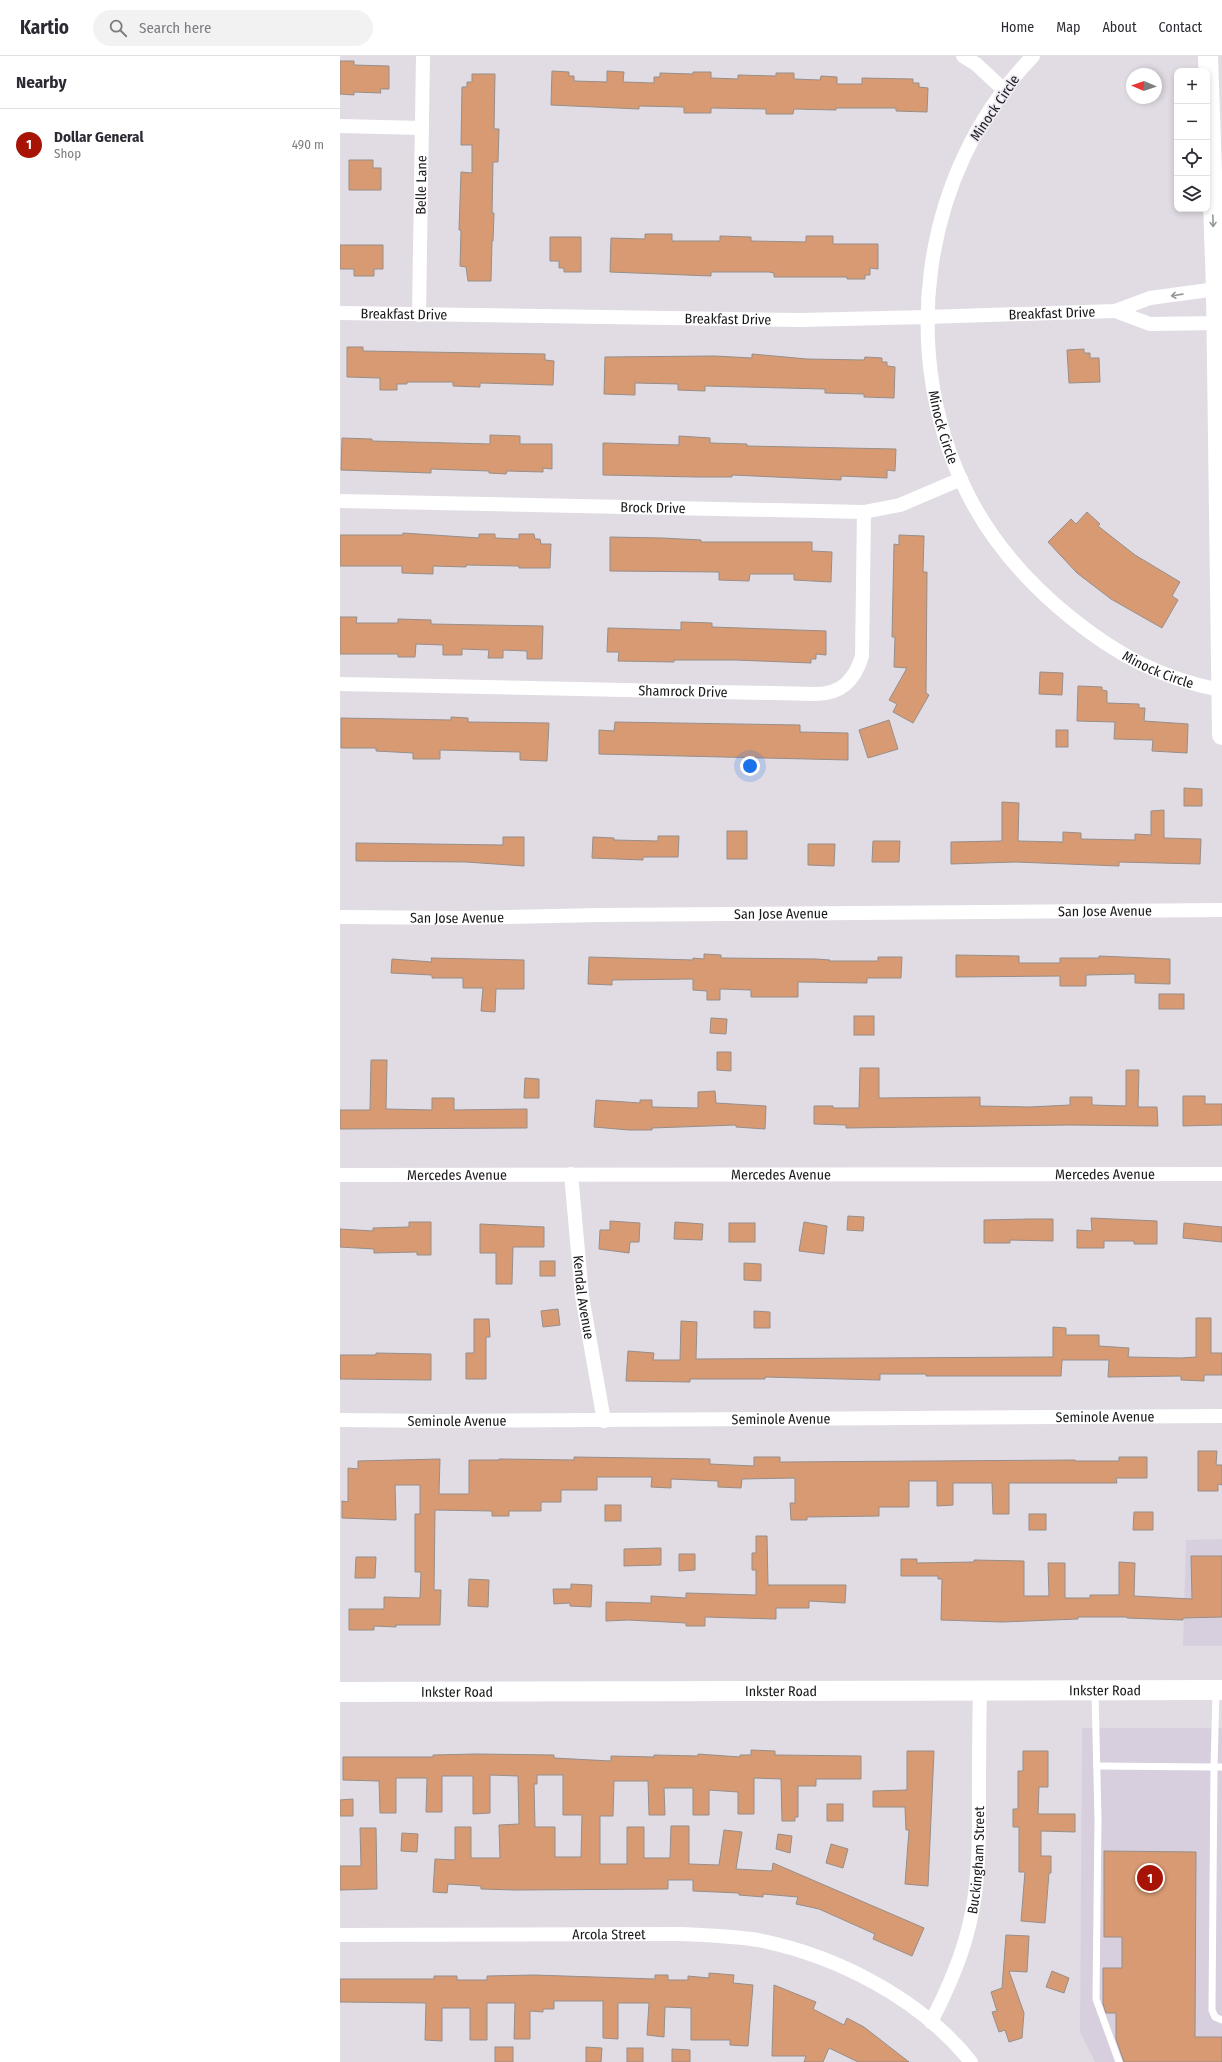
<!DOCTYPE html>
<meta charset="utf-8">
<style>
:root{--surface:#fff;--page:#f2f2f3;--text:#2b2b33;--muted:#7c7c81;--line:#e1e1e2;--accent:#a71406}
body{margin:0;font-family:"Fira Sans Condensed",sans-serif;background:var(--page);color:var(--text)}
.controls{position:absolute;right:12px;top:12px;display:grid;overflow:hidden;border-radius:8px;box-shadow:0 2px 6px #0003}
.controls button{width:36px;height:36px;display:grid;place-items:center;padding:0;border:0;border-bottom:1px solid var(--line);background:var(--surface);color:var(--text);font:20px sans-serif}
.compass{position:absolute;left:786px;top:12px;width:36px;height:36px;border-radius:50%;background:var(--surface);box-shadow:0 2px 6px #0003;rotate:272deg}
.you{position:absolute;left:410px;top:710px;width:14px;height:14px;margin:-10px;border:3px solid #fff;border-radius:50%;background:#1a73e8;box-shadow:0 0 0 6px #1a73e833}
.badge{display:grid;place-items:center;width:26px;height:26px;border-radius:50%;background:var(--accent);color:#fff;font-size:13px;font-weight:700}
.pin{position:absolute;translate:-50% -50%;border:2px solid #fff;box-shadow:0 1px 4px #0006}
.list{margin:0;padding:0;list-style:none}
h2{display:flex;justify-content:space-between;align-items:center;height:52px;margin:0;padding:0 16px;font-size:17px}
h2 small{font-size:13px;font-weight:400;color:var(--muted)}
.list li{display:grid;grid-template-columns:26px 1fr auto;gap:12px;align-items:center;box-sizing:border-box;height:72px;padding:0 16px;border-top:1px solid var(--line)}
.list b{display:block;font-size:15px;white-space:nowrap}
.list p{margin:0;font-size:13px;white-space:nowrap;color:var(--muted)}
.list em{font-size:13px;font-style:normal;color:var(--muted)}
.icon{flex:none;width:22px;height:22px;fill:none;stroke:currentColor;stroke-width:2;stroke-linecap:round;stroke-linejoin:round}
.map{position:relative;flex:none;width:882px;height:2006px;overflow:hidden}
header{display:flex;align-items:center;gap:24px;box-sizing:border-box;height:56px;padding:0 20px;background:var(--surface);border-bottom:1px solid var(--line)}
header strong{font-size:19px}
nav{display:flex;gap:22px;margin-inline-start:auto;font-size:14px}
.search{width:280px;height:36px;background:var(--page);display:flex;align-items:center;gap:10px;box-sizing:border-box;padding:0 14px;border-radius:22px;color:var(--muted);font-size:15px}
main{display:flex}
aside{flex:1;background:var(--surface)}
.map>svg:first-child{display:block}
.built{fill:#d8cfde}
.building{fill:#d89a73;stroke:#978e89;fill-rule:evenodd}
.lines{fill:none;stroke-linecap:round;stroke-linejoin:round}
.lane{stroke:#fff;stroke-width:7}
.street{stroke:#fff;stroke-width:14}
.secondary{stroke:#fff;stroke-width:20}
.oneway{stroke:#989798}
.labels{text-anchor:middle;dominant-baseline:central;stroke-width:3.5;stroke-linejoin:round;paint-order:stroke}
.street-label{font-size:14px;fill:#1a181b;stroke:#eee9f2}
</style>
<header>
<strong>Kartio</strong>
<div class="search"><svg class="icon" aria-label="search" viewBox="0 0 24 24"><circle cx="10" cy="10" r="6"/><path d="M15 15l6 6"/></svg>Search here</div>
<nav><a>Home</a><a>Map</a><a>About</a><a>Contact</a></nav>
</header>
<main>
<aside>
<h2>Nearby<small></small></h2>
<ul class="list">
<li><span class="badge">1</span><div><b>Dollar General</b><p>Shop</p></div><em>490 m</em></li>
</ul>
</aside>
<div class="map">
<svg width="882" height="2006" viewBox="0 0 882 2006">
<rect width="100%" height="100%" fill="#e1dce4"/>
<!-- built -->
<g class="built">
<polygon points="882,1483 882,1590 843,1590 846,1484"/>
<polygon points="742,1672 882,1672 882,2006 755,2006 740,1976"/>
</g>
<!-- building -->
<g class="building">
<polygon points="0,5 14,5 14,9 49,10 49,33 40,33 41,37 14,36 14,39 0,38"/>
<polygon points="212,15 229,16 229,20 234,20 234,25 267,26 267,15 284,16 283,26 314,27 314,21 320,21 320,17 353,18 353,16 371,16 371,22 398,23 398,19 436,20 436,17 454,17 454,23 480,24 481,20 497,21 497,28 522,28 522,22 573,23 573,27 579,27 579,31 588,32 587,56 556,55 556,52 496,52 496,54 454,53 453,58 426,58 426,53 371,52 371,57 344,57 344,51 299,50 299,53 211,49"/>
<polygon points="132,18 155,18 154,73 159,73 158,106 153,106 152,157 154,157 153,185 152,185 151,225 128,225 126,211 120,210 121,174 119,174 121,116 132,117 132,89 121,89 122,31 127,31 127,26 132,26"/>
<polygon points="9,104 33,104 33,112 41,112 41,134 9,134"/>
<polygon points="305,178 332,178 332,185 380,185 380,180 411,181 411,185 466,186 466,180 493,180 493,188 538,188 538,213 530,212 530,219 525,219 525,223 507,223 507,221 434,221 434,217 429,216 371,216 371,220 270,216 271,182 305,183"/>
<polygon points="210,181 241,181 241,216 224,216 224,212 219,212 219,205 210,205"/>
<polygon points="0,189 43,189 43,213 34,213 34,220 14,220 14,213 0,213"/>
<polygon points="7,291 23,291 23,295 205,298 205,304 214,305 213,329 140,327 140,331 113,330 113,326 67,326 67,328 57,328 57,334 40,334 40,322 7,321"/>
<polygon points="744,293 744,297 750,297 750,302 759,302 760,326 729,327 727,294"/>
<polygon points="412,298 467,303 524,304 525,301 542,302 542,306 547,306 547,310 555,311 554,342 524,341 524,338 485,337 485,333 365,330 365,335 338,334 338,328 295,327 295,339 264,338 265,301 375,300 412,302"/>
<polygon points="150,379 180,380 180,388 212,388 212,413 203,412 203,416 167,415 166,418 149,417 149,415 91,413 91,417 1,414 2,382 32,383 32,385 150,388"/>
<polygon points="339,380 370,382 370,387 407,388 407,390 556,393 555,415 547,414 547,422 501,420 501,424 392,419 392,421 357,421 263,419 263,387 339,389"/>
<polygon points="747,456 760,468 758,470 795,499 840,526 832,540 838,544 822,572 771,543 737,517 708,486 731,463 736,468"/>
<polygon points="63,477 139,482 139,478 155,478 155,482 179,483 179,478 194,478 195,483 200,483 201,488 211,488 210,512 179,512 179,510 126,509 126,511 93,510 93,518 62,517 62,510 0,510 0,479 63,479"/>
<polygon points="559,479 584,480 583,516 587,516 586,637 589,639 573,667 553,656 557,648 549,644 567,612 554,611 555,581 552,581 554,488 559,489"/>
<polygon points="270,481 322,482 361,484 361,486 472,486 472,495 492,496 491,526 454,524 454,518 410,518 409,525 379,524 379,516 270,515"/>
<polygon points="0,561 17,561 16,567 58,567 58,563 91,564 91,568 203,570 202,603 187,603 187,595 163,594 163,602 148,602 149,594 122,593 122,599 103,599 103,589 76,588 75,601 58,601 58,598 0,598"/>
<polygon points="341,566 372,567 372,571 486,575 486,599 476,598 476,603 471,603 471,607 395,604 334,604 334,606 278,605 279,596 267,596 268,572 341,574"/>
<polygon points="700,616 723,617 722,639 699,638"/>
<polygon points="738,630 762,631 762,634 767,635 767,647 799,648 799,652 805,652 804,665 848,668 847,697 812,695 813,684 774,683 775,666 737,665"/>
<polygon points="111,661 128,662 128,666 209,667 207,705 180,704 180,696 100,694 100,703 73,703 73,697 36,695 36,692 1,692 1,662 111,664"/>
<polygon points="549,664 558,693 528,702 519,674"/>
<polygon points="275,666 460,669 460,676 508,677 508,704 259,698 259,674 274,675"/>
<rect x="716" y="674" width="12" height="17"/>
<polygon points="844,732 862,733 862,750 844,750"/>
<polygon points="662,746 679,747 678,785 723,786 723,776 741,777 741,783 795,784 795,778 811,779 811,755 824,754 824,782 861,783 860,808 779,806 779,810 675,806 611,808 611,786 662,785"/>
<rect x="387" y="775" width="20" height="28"/>
<polygon points="318,780 339,780 338,801 303,801 303,804 252,802 253,781 274,782 274,784 318,785"/>
<polygon points="163,781 184,781 184,810 126,806 16,805 16,787 163,789"/>
<polygon points="533,785 560,785 559,806 532,806"/>
<polygon points="468,788 495,788 494,810 468,809"/>
<polygon points="364,898 381,899 381,902 476,903 490,904 489,905 538,905 538,901 562,901 561,922 527,922 527,927 458,926 458,941 411,941 411,934 380,933 380,944 367,944 367,935 353,934 353,923 272,924 272,929 248,928 249,901 353,904 353,902 364,903"/>
<polygon points="616,899 679,900 679,907 720,907 720,902 759,902 759,900 830,903 830,928 795,927 795,918 746,919 746,930 720,930 720,920 616,921"/>
<polygon points="91,902 184,904 184,933 156,933 155,956 141,955 143,932 123,932 123,922 92,922 92,919 51,917 52,903 92,906"/>
<rect x="819" y="938" width="25" height="15"/>
<rect x="514" y="960" width="20" height="19"/>
<polygon points="371,962 387,963 386,978 370,977"/>
<polygon points="377,996 391,996 391,1015 377,1014"/>
<polygon points="31,1004 47,1004 46,1053 92,1054 92,1042 114,1042 114,1054 187,1053 187,1072 0,1073 0,1054 30,1054"/>
<polygon points="520,1012 539,1012 539,1042 640,1041 640,1050 690,1051 730,1049 730,1041 752,1041 752,1049 786,1050 786,1014 799,1014 798,1051 817,1051 818,1070 730,1069 506,1072 506,1069 474,1068 474,1050 493,1050 493,1052 519,1052"/>
<polygon points="185,1022 199,1023 199,1042 184,1042"/>
<polygon points="375,1035 376,1047 426,1050 425,1073 396,1071 396,1069 312,1072 312,1074 289,1074 254,1071 256,1044 300,1047 300,1044 312,1044 312,1051 358,1052 358,1036"/>
<polygon points="843,1040 865,1040 865,1048 882,1048 882,1069 843,1070"/>
<polygon points="508,1160 524,1161 523,1175 507,1174"/>
<polygon points="751,1162 817,1165 817,1188 794,1188 794,1185 764,1185 764,1192 737,1192 737,1174 752,1175"/>
<polygon points="690,1163 713,1163 713,1185 670,1184 670,1187 644,1187 644,1164"/>
<polygon points="270,1165 300,1167 299,1186 290,1186 289,1197 259,1193 260,1174 270,1174"/>
<polygon points="69,1166 91,1166 91,1199 77,1199 77,1196 34,1197 34,1193 0,1191 0,1173 33,1175 33,1172 69,1171"/>
<polygon points="335,1166 363,1168 362,1184 334,1183"/>
<polygon points="464,1166 487,1170 484,1198 459,1195"/>
<rect x="389" y="1167" width="26" height="19"/>
<polygon points="844,1167 882,1171 882,1186 843,1182"/>
<polygon points="140,1168 204,1171 204,1191 173,1191 172,1228 156,1228 156,1197 140,1197"/>
<rect x="200" y="1205" width="15" height="15"/>
<polygon points="404,1207 421,1208 421,1225 404,1224"/>
<polygon points="218,1253 220,1269 203,1271 201,1255"/>
<polygon points="414,1255 430,1256 430,1272 414,1272"/>
<polygon points="856,1262 871,1262 871,1297 882,1297 882,1319 864,1319 864,1325 841,1324 841,1320 768,1321 769,1304 722,1304 721,1320 586,1320 586,1318 540,1318 540,1324 425,1321 425,1323 350,1323 350,1326 286,1325 288,1295 314,1297 313,1304 340,1304 341,1265 357,1266 356,1303 713,1301 713,1271 726,1272 726,1279 759,1279 759,1290 789,1292 788,1301 841,1302 856,1301"/>
<polygon points="134,1263 149,1263 150,1281 146,1281 146,1323 126,1323 126,1297 134,1297"/>
<polygon points="36,1297 91,1298 91,1324 0,1323 0,1299 36,1299"/>
<polygon points="858,1395 877,1395 876,1409 882,1409 882,1429 878,1428 878,1435 858,1435"/>
<polygon points="234,1401 370,1403 370,1408 414,1410 414,1401 440,1401 440,1406 735,1404 735,1405 779,1405 779,1401 807,1401 807,1422 776,1422 777,1427 669,1427 669,1458 653,1458 652,1427 613,1427 613,1449 597,1450 597,1425 569,1425 569,1451 539,1451 539,1460 467,1461 467,1464 451,1464 450,1447 455,1447 455,1422 402,1423 401,1432 378,1431 378,1425 331,1423 331,1432 311,1431 312,1421 257,1421 257,1434 221,1434 221,1446 201,1446 201,1455 169,1455 169,1460 152,1460 152,1455 95,1454 94,1534 101,1534 100,1569 56,1569 56,1571 34,1570 34,1574 9,1574 9,1553 44,1553 44,1541 80,1542 81,1516 75,1516 75,1458 80,1458 80,1429 55,1429 56,1464 2,1462 2,1445 8,1446 8,1412 18,1413 18,1405 100,1403 99,1438 129,1438 129,1404 159,1404 159,1403 234,1404"/>
<rect x="265" y="1449" width="16" height="16"/>
<polygon points="794,1456 813,1456 813,1474 793,1474"/>
<rect x="689" y="1458" width="17" height="16"/>
<polygon points="416,1480 427,1480 428,1529 506,1529 505,1547 469,1545 469,1552 436,1552 436,1563 365,1561 365,1570 346,1570 346,1567 288,1564 266,1565 266,1546 311,1547 311,1540 346,1542 346,1537 416,1539 416,1514 412,1514 412,1497 416,1497"/>
<polygon points="321,1492 321,1509 284,1510 284,1493"/>
<polygon points="339,1498 355,1498 355,1514 339,1515"/>
<polygon points="851,1500 882,1500 882,1561 843,1562 843,1564 787,1562 787,1561 738,1561 738,1563 662,1566 601,1564 602,1523 598,1523 598,1520 561,1520 561,1503 577,1503 577,1507 634,1506 634,1504 684,1505 684,1540 709,1540 708,1507 725,1507 725,1542 750,1542 750,1539 779,1539 779,1506 795,1507 794,1540 852,1543"/>
<polygon points="16,1501 36,1501 35,1522 15,1522"/>
<polygon points="129,1523 149,1524 148,1551 128,1550"/>
<polygon points="231,1528 252,1529 251,1551 230,1550 230,1547 214,1548 213,1533 231,1533"/>
<path d="M411 1694 435 1695V1699L521 1700V1723H476V1730H458V1761H455V1765H442L441 1723 414 1722V1758H398V1736L369 1734V1759H353V1732H324L325 1759H309L308 1725H274L273 1760H260V1808H287V1771H304V1802H330L331 1770H349V1808L379 1809 384 1774 402 1776 396 1813 432 1815 433 1807 584 1872 572 1900 533 1883 535 1878 479 1853 456 1848 458 1841 423 1838V1841L399 1839V1837L353 1835V1824H328V1833L176 1834 141 1833V1830L108 1828 107 1837 93 1836 95 1803 115 1804V1771H131V1802H160L159 1769 179 1768 178 1720 150 1719V1757L133 1758V1720H102V1756H86L87 1722H56V1757H40L39 1725 3 1724V1701H93V1699L136 1698 214 1699V1702L271 1705V1700L314 1701V1699L358 1700V1698L400 1701V1699H411ZM197 1719H223V1759H242L241 1801H215V1771H195L194 1728H197Z"/>
<polygon points="567,1695 594,1695 588,1830 565,1828 569,1774 566,1774 565,1751 533,1751 533,1735 567,1734"/>
<polygon points="683,1695 708,1695 708,1731 699,1731 698,1758 735,1758 735,1776 701,1775 701,1800 711,1800 711,1817 709,1817 705,1867 681,1865 685,1816 679,1816 679,1771 673,1771 673,1753 678,1753 678,1715 683,1715"/>
<polygon points="13,1743 13,1760 0,1760 0,1744"/>
<rect x="487" y="1748" width="16" height="17"/>
<polygon points="20,1772 36,1772 37,1833 0,1834 0,1810 21,1810"/>
<polygon points="62,1777 78,1778 77,1796 61,1795"/>
<polygon points="438,1778 452,1780 450,1797 436,1793"/>
<polygon points="491,1788 508,1793 503,1812 486,1807"/>
<polygon points="764,1795 856,1796 855,1981 882,1981 882,2006 784,2006 776,1983 776,1957 766,1957 763,1948 763,1912 782,1912 782,1881 764,1881"/>
<polygon points="666,1879 689,1880 687,1916 669,1915 684,1957 682,1982 669,1986 665,1974 659,1976 652,1956 657,1955 651,1936 662,1932"/>
<polygon points="712,1915 729,1922 724,1937 706,1931"/>
<polygon points="369,1917 394,1919 393,1927 413,1929 408,1990 390,1989 390,1984 351,1984 351,1952 325,1951 324,1981 307,1979 309,1947 278,1947 278,1983 263,1982 263,1945 214,1945 214,1953 203,1953 203,1956 190,1955 190,1983 174,1983 175,1947 147,1947 147,1984 130,1984 130,1952 102,1952 102,1985 85,1984 86,1947 0,1946 0,1923 94,1923 94,1920 117,1920 117,1924 147,1924 147,1920 194,1919 315,1923 315,1919 328,1919 328,1924 348,1924 348,1920 369,1922"/>
<polygon points="434,1929 476,1946 473,1953 504,1969 507,1962 524,1971 569,2006 518,2006 489,1992 483,2006 464,2006 466,2000 432,2000"/>
<rect x="155" y="1991" width="18" height="15"/>
<polygon points="246,1991 262,1992 261,2006 246,2006"/>
<rect x="287" y="1992" width="16" height="14"/>
<polygon points="332,1993 350,1994 350,2006 332,2006"/>
</g>
<g class="lines">
<!-- lane -->
<g class="lane">
<polyline points="755,1636 758,1763 756,1943 779,2006"/>
<polyline points="757,1710 874,1711 876,1636"/>
<polyline points="882,1711 874,1711 872,1954 875,1961 882,1964"/>
</g>
<!-- street -->
<g class="street">
<polyline points="623,0 636,8 664,34"/>
<path id="s1" d="M693 0C579 117 555 305 633 448 657 492 692 530 730 561 777 599 820 622 880 634"/>
<polyline points="0,70 82,72"/>
<polyline points="775,255 810,268 876,267"/>
<path id="s2" d="M0 257 460 264 587 261 775 255 810 242 876 233"/>
<path id="s3" d="M79 259 83 0"/>
<path id="s4" d="M0 445 524 456 560 449 621 423"/>
<path id="s5" d="M0 628 476 638C501 638 515 624 522 600L524 456"/>
<path id="s6" d="M0 861 122 862 259 859 882 854"/>
<path id="s7" d="M231 1118 242 1240 264 1365"/>
<path id="s8" d="M0 1119 882 1118"/>
<path id="s9" d="M0 1364 99 1365 882 1360"/>
<path id="s10" d="M0 1879 339 1878C365 1879 392 1880 418 1884 496 1899 581 1943 631 2006"/>
<path id="s11" d="M591 1966C607 1935 621 1904 629 1870 639 1830 639 1788 639 1747 639 1709 639 1672 640 1634"/>
</g>
<!-- secondary -->
<g class="secondary">
<polyline points="868,0 876,233 882,679"/>
<path id="s12" d="M0 1636 882 1634"/>
</g>
</g>
<!-- one-way arrows -->
<defs><path id="oneway-shaft" d="M-6 0H5M1.5-3L5.5 0L1.5 3" fill="none" stroke-width="1.6" stroke-linecap="round" stroke-linejoin="round"/></defs>
<g class="oneway">
<use href="#oneway-shaft" transform="translate(873 165) rotate(88)"/>
<use href="#oneway-shaft" transform="translate(837 239) rotate(172)"/>
</g>
<g class="labels">
<!-- street labels -->
<g class="street-label">
<text transform="translate(655 52) rotate(-56)">Minock Circle</text>
<text stroke="none"><textPath href="#s3" startOffset="130">Belle Lane</textPath></text>
<text stroke="none"><textPath href="#s2" startOffset="712">Breakfast Drive</textPath></text>
<text stroke="none"><textPath href="#s2" startOffset="64">Breakfast Drive</textPath></text>
<text stroke="none"><textPath href="#s2" startOffset="388">Breakfast Drive</textPath></text>
<text stroke="none"><textPath href="#s1" startOffset="400">Minock Circle</textPath></text>
<text stroke="none"><textPath href="#s4" startOffset="313">Brock Drive</textPath></text>
<text stroke="none"><textPath href="#s1" startOffset="736">Minock Circle</textPath></text>
<text stroke="none"><textPath href="#s5" startOffset="343">Shamrock Drive</textPath></text>
<text stroke="none"><textPath href="#s6" startOffset="765">San Jose Avenue</textPath></text>
<text stroke="none"><textPath href="#s6" startOffset="441">San Jose Avenue</textPath></text>
<text stroke="none"><textPath href="#s6" startOffset="117">San Jose Avenue</textPath></text>
<text stroke="none"><textPath href="#s8" startOffset="117">Mercedes Avenue</textPath></text>
<text stroke="none"><textPath href="#s8" startOffset="441">Mercedes Avenue</textPath></text>
<text stroke="none"><textPath href="#s8" startOffset="765">Mercedes Avenue</textPath></text>
<text stroke="none"><textPath href="#s7" startOffset="124">Kendal Avenue</textPath></text>
<text stroke="none"><textPath href="#s9" startOffset="765">Seminole Avenue</textPath></text>
<text stroke="none"><textPath href="#s9" startOffset="441">Seminole Avenue</textPath></text>
<text stroke="none"><textPath href="#s9" startOffset="117">Seminole Avenue</textPath></text>
<text stroke="none"><textPath href="#s12" startOffset="765">Inkster Road</textPath></text>
<text stroke="none"><textPath href="#s12" startOffset="441">Inkster Road</textPath></text>
<text stroke="none"><textPath href="#s12" startOffset="117">Inkster Road</textPath></text>
<text stroke="none"><textPath href="#s11" startOffset="170">Buckingham Street</textPath></text>
<text stroke="none"><textPath href="#s10" startOffset="269">Arcola Street</textPath></text>
</g>
</g>
</svg>
<div class="controls">
<button>+</button>
<button>−</button>
<button><svg class="icon" aria-label="locate" viewBox="0 0 24 24"><circle cx="12" cy="12" r="6"/><path d="M12 2v4M12 18v4M2 12h4M18 12h4"/></svg></button>
<button><svg class="icon" aria-label="layers" viewBox="0 0 24 24"><path d="M12 4l9 5-9 5-9-5zM3 14l9 5 9-5"/></svg></button>
</div>
<svg class="compass" viewBox="-18 -18 36 36"><path d="M0-13l5 13h-10z" fill="#e53935"/><path d="M0 13l5-13h-10z" fill="#7c7c81"/></svg>
<div class="you"></div>
<div class="pin badge" style="left:810px;top:1822px">1</div>
</div>
</main>
